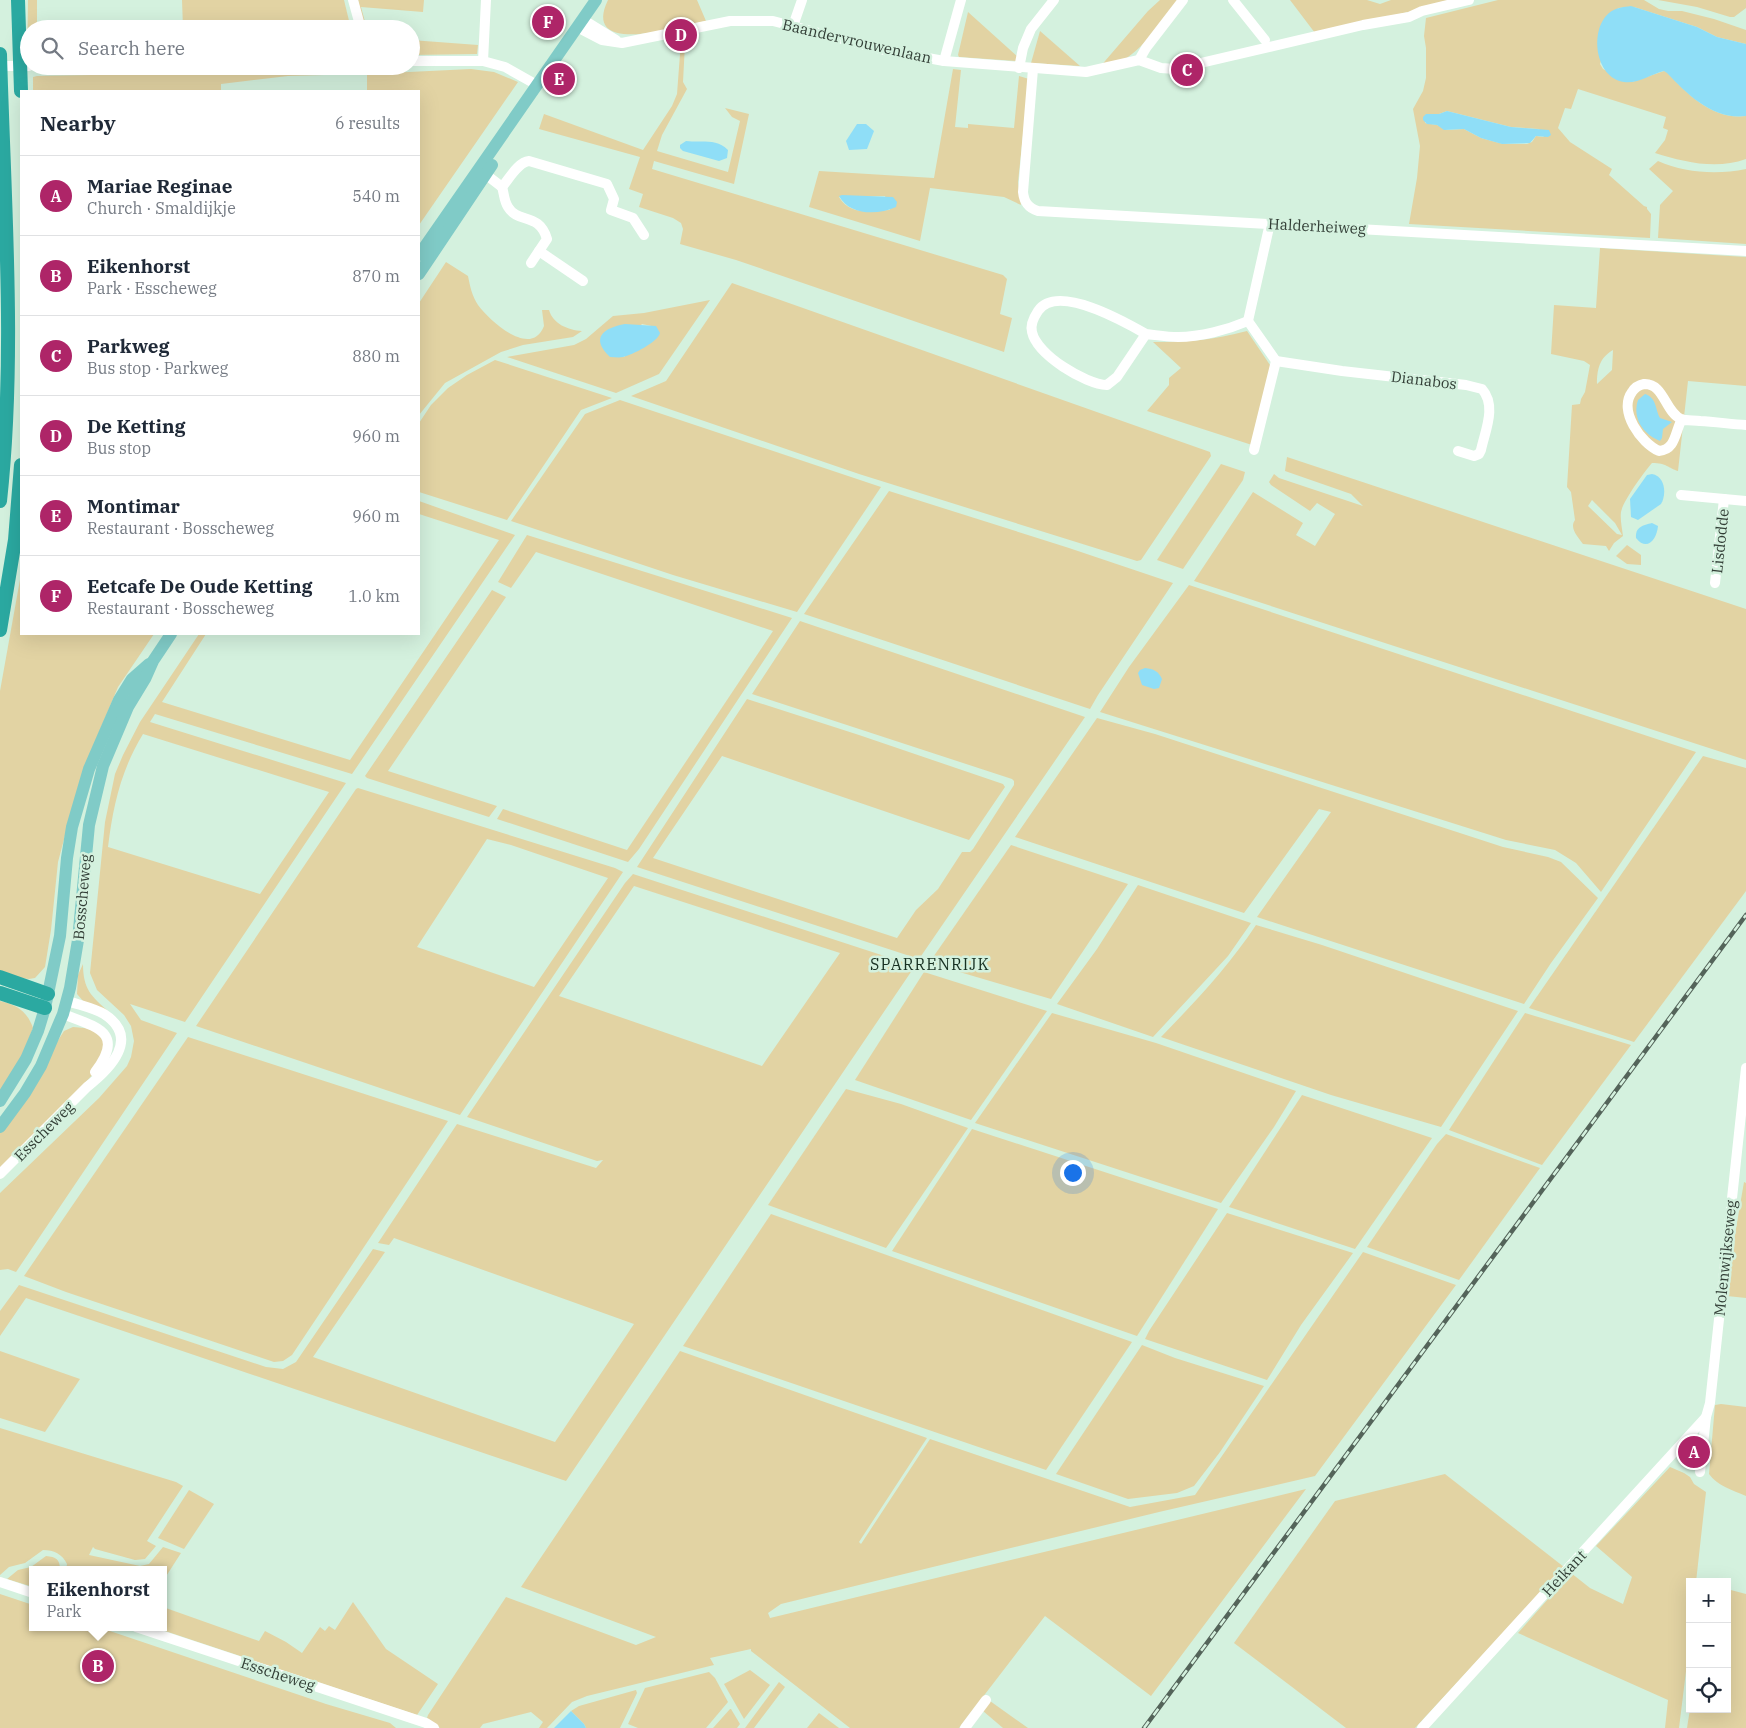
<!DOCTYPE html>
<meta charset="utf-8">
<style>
:root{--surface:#fff;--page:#f6f6f7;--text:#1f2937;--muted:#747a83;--line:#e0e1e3;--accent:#ae2568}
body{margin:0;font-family:"IBM Plex Serif",serif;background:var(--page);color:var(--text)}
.controls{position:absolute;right:15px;bottom:15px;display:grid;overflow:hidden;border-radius:0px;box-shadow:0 5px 20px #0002}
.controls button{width:45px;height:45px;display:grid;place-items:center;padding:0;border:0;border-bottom:1px solid var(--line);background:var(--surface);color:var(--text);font:25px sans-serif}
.you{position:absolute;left:1072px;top:1172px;width:18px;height:18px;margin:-12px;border:4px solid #fff;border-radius:50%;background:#1a73e8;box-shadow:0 0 0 8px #1a73e833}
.badge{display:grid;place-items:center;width:32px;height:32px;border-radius:50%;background:var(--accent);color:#fff;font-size:16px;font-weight:700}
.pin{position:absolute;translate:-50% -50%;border:2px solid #fff;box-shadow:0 1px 5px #0006}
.popup{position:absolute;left:29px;top:1566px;width:138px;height:65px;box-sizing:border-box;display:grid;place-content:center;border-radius:0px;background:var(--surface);filter:drop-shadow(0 1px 4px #0005);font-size:16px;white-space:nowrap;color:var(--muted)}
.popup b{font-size:19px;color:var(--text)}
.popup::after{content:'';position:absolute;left:50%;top:100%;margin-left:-10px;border:10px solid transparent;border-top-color:var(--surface)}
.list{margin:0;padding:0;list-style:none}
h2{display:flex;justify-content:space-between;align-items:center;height:65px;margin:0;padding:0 20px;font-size:21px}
h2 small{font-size:16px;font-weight:400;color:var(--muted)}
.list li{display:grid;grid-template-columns:32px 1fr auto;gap:15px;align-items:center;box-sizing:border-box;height:80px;padding:0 20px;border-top:1px solid var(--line)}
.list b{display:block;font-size:19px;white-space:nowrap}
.list p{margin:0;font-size:16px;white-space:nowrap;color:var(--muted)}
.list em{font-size:16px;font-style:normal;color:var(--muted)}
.icon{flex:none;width:28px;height:28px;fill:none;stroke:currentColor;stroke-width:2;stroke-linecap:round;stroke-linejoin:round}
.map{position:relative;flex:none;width:1746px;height:1728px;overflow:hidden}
.search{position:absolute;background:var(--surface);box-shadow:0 5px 20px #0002;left:20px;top:20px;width:400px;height:55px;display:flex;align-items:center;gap:12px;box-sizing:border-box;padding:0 18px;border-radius:28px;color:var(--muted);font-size:19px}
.panel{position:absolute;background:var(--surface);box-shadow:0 5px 20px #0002;left:20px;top:90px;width:400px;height:545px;border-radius:0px}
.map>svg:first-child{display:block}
.green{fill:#e2d3a3;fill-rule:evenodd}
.water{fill:#8fdef7}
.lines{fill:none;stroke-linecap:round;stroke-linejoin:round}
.minor{stroke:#fff;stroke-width:10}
.major{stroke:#80cbc7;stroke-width:12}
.highway{stroke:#2ba9a1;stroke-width:14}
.rail-casing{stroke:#54645a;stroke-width:4.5}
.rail{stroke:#d4f1de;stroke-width:2.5;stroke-dasharray:8;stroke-linecap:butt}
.labels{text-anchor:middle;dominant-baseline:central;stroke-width:5;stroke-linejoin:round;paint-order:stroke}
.street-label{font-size:15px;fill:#323e36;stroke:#d4f1de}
.neighbourhood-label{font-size:16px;letter-spacing:1px;fill:#173021;stroke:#d4f1de}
</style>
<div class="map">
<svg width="1746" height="1728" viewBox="0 0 1746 1728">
<rect width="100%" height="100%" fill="#d4f1de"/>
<!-- green -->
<g class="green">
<polygon points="28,0 37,0 37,29 29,29 29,65 27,65"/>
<polygon points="182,0 344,0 351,29 183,28"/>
<polygon points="358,0 424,0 423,12 361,7 367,29 364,29"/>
<path d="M608 0H697L706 21C682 26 580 58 608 0Z"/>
<path d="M1160 0H1179C1161 22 1144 50 1118 63 1113 65 1105 66 1099 68L1148 11Z"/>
<polygon points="1290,0 1367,0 1380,4 1391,0 1462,0 1315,33"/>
<path d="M1498 0H1644L1659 9 1668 11H1682L1714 19 1746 30V44L1717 37 1697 27 1634 7 1618 8 1600 64 1603 69 1632 82 1664 71 1667 72C1688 95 1713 120 1746 116V159C1716 170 1684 162 1655 153L1665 140 1668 130 1663 128 1666 117 1578 89 1571 109 1565 108 1558 128 1570 142 1612 169 1609 175 1644 206 1647 207V209L1651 214 1650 238 1409 224 1417 178 1420 146 1413 109 1423 91 1426 78V48L1424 36 1426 18ZM1447 111 1511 127 1539 129 1544 137 1536 136 1532 142 1527 144H1503L1481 138 1464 129 1447 130 1437 125 1425 123 1426 114H1439Z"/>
<polygon points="1658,0 1746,0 1746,8 1734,17 1730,17 1697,7"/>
<polygon points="968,12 1019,58 1016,61 959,57 958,55"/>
<polygon points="1040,31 1080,66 1031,63"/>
<polygon points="411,40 478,45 477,54 411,55"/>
<polygon points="681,41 684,41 685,44 683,82 687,89 662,135 657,151 728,172 740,121 732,117 725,108 749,114 734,184 654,161 652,169 1003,275 1007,279 1000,314 1012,318 1004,352 736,260 680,244 683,229 681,223 673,218 639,207 643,194 629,189 640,157 539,129 544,114 643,150 672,106 677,94"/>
<polygon points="471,69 494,72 518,82 419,225 419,91 367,91 367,74"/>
<path d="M953 69 961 70 955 127 968 128V124L1014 128 1019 76 1029 79 1018 182 1021 205 1004 197 930 188 920 241 809 207 819 171 934 178ZM885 196 890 210C872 211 850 216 839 197Z"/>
<polygon points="360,70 361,74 288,76 221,84 221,91 33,91 33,77 37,76"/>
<path d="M1658 161C1685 173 1717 175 1746 169V244L1658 238 1660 205 1673 191 1649 169Z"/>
<path d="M1600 248 1746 257V386L1688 381 1678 471C1668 468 1667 463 1652 463 1644 472 1623 501 1621 512 1620 519 1622 528 1623 536L1614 543 1609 551 1606 546 1583 544C1578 537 1569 528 1575 520L1571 492 1567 487 1572 405 1580 404 1581 399 1585 392 1590 365 1584 361 1551 354 1554 305 1596 308ZM1613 350 1612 370 1597 384C1597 370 1599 358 1613 350ZM1592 500 1615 523 1622 535 1617 534 1588 506Z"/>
<path d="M446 262 468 276C470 286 472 296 478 305 490 321 531 359 544 326L542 310H549C553 324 568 330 582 331L573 337 523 345 501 352 445 383 419 415V303Z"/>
<polygon points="732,283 1210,452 1211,456 1141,560 1137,561 859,474 631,396 666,381"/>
<path d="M710 300 659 374 616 393 507 357 574 345 586 339 613 316 644 313ZM642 324 656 327 624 357H610Z"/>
<path d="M1247 331 1272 368 1252 445 1147 411 1169 385V378L1181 368 1153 342C1189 342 1213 340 1247 331Z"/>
<polygon points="495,360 612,398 581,410 507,520 419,492 419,423 431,405 448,388 467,375"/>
<polygon points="620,400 881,487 797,612 673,575 511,521 585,414"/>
<polygon points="1287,457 1746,609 1746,760 1194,581 1253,492 1303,523 1296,535 1315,546 1335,514 1317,503 1310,511 1271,485 1269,482 1274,474 1279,478 1363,506 1351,494 1285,471"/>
<polygon points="1221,464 1245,472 1243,480 1183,569 1157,560"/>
<polygon points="889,491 1069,548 1173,583 1098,695 1090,709 804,614"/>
<path d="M419 501 515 535 352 774 155 714 150 722 346 783 185 1022 130 1004 141 1020 177 1033 16 1272 8 1269 0 1270V1193L99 1098 127 1066 131 1057 134 1041 131 1026 124 1015 97 990 90 973 105 822 115 774 123 755 140 722 199 634H206L162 702 350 760 499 540 419 514ZM143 734 329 792 260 894 108 847C113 806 121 770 143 734Z"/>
<polygon points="527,535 792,618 639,849 628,862 497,819 503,809 627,850 773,631 536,552 511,588 498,582"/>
<polygon points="1627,545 1641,555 1641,565 1627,564 1616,556"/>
<polygon points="21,574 21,634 154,634 118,687 92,749 72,809 58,862 51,930 45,967 35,978 29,979 20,978 0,971 0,691"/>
<polygon points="1189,585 1696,752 1601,892 1576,863 1555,850 1506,840 1100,712 1129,667"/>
<polygon points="492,590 506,597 388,771 497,806 489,817 367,778 365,776"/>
<polygon points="800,621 1085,717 919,959 637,867 747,699 859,735 1003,784 1005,787 969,840 722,756 653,858 897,938 916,910 938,889 962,852 970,852 973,849 1014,785 1014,781 1012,779 752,694"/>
<polygon points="1097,718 1155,734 1503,847 1548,857 1561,862 1598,898 1551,963 1524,1004 1257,917 1331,812 1319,809 1244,913 1015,837"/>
<polygon points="1703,756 1746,768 1746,891 1634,1042 1529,1008"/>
<path d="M358 788 615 868 623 872 460 1115 196 1026 356 789ZM487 839 511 845 608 878 534 987 417 947Z"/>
<polygon points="1011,845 1128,884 1051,999 929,963"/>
<path d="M633 874 915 966 566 1481 26 1298 0 1336V1311L19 1285 266 1367 283 1369 296 1362 373 1249 385 1252 313 1357 555 1442 634 1324 394 1238 389 1245 378 1243 457 1124 596 1168 603 1160 597 1161 467 1117 625 883ZM634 886 840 953 762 1066 559 996Z"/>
<polygon points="1138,885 1251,923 1228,956 1153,1037 1057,1004 1097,949"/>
<path d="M1256 925 1322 945 1518 1011 1441 1127 1331 1095 1161 1037C1195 1002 1229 966 1256 925Z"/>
<path d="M83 964C83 989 91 996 109 1012L84 1002 77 994 78 975Z"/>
<polygon points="924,972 1047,1011 971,1120 855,1080"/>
<path d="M0 1001C17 1005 27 1011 33 1028L21 1058 0 1093Z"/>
<polygon points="1052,1013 1156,1043 1296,1091 1274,1127 1221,1203 975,1123"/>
<polygon points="1525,1013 1631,1045 1542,1165 1449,1130"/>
<path d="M73 1027C89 1028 96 1029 106 1042L96 1071 82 1086 0 1169V1132L64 1031Z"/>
<polygon points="188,1037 448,1121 292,1355 283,1361 274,1362 66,1292 24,1276"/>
<polygon points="846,1089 901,1104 968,1128 886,1248 768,1205"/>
<polygon points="1302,1095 1432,1138 1355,1249 1229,1207"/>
<polygon points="972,1129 1218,1209 1137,1336 892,1251"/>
<polygon points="1446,1134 1540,1168 1459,1280 1367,1247 1437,1144"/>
<polygon points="1744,1182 1746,1183 1746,1298 1727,1296 1732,1252"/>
<polygon points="1227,1213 1353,1253 1301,1325 1267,1380 1145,1339 1149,1331"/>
<polygon points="771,1214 1132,1342 1046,1470 683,1346"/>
<polygon points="1363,1252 1456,1285 1315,1476 1159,1512 781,1604 768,1613 770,1618 1306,1489 1151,1696 1045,1616 959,1728 850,1728 751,1651 751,1649 710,1658 714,1665 587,1696 572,1702 547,1728 539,1728 543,1722 531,1712 483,1724 480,1728 440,1728 427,1718 428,1715 506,1597 636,1645 656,1637 521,1587 680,1351 927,1438 859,1542 861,1544 930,1439 1130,1507 1195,1495"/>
<polygon points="1142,1345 1175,1358 1264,1386 1220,1452 1194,1486 1177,1493 1128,1499 1056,1474"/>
<polygon points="0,1351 80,1379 45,1432 0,1418"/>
<path d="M1721 1404 1746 1407V1496C1732 1490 1718 1486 1709 1474L1715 1405Z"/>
<path d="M0 1428 176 1482 183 1486 147 1541 156 1546 145 1559 135 1560 95 1549 93 1547 89 1555 140 1566 149 1564 163 1547 181 1553 163 1581V1570H66L67 1564C62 1554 54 1550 43 1550L25 1563 9 1567 0 1575Z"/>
<polygon points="1670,1467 1684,1473 1690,1477 1694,1484 1706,1492 1696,1582 1690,1582 1690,1639 1679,1728 1665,1728 1668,1700 1518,1633 1571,1573 1590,1588 1623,1604 1632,1577 1596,1546"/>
<polygon points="1445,1474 1564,1567 1415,1728 1346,1728 1234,1643 1335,1501"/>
<polygon points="189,1490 214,1504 184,1549 158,1538"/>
<path d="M46 1556C56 1557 60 1559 60 1570H33V1587L7 1579 18 1570 31 1567Z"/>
<polygon points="1727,1589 1746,1594 1746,1728 1687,1728 1690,1709 1727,1709"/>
<polygon points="0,1594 33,1605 33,1627 98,1627 326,1704 390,1723 396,1728 0,1728"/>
<polygon points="353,1602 386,1649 438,1684 417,1715 153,1627 163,1627 163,1607 259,1641 265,1631 286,1642 302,1653 320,1627 325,1631 329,1626 335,1630"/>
<polygon points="750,1670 770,1685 744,1719 724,1684"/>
<polygon points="709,1672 715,1678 728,1702 706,1728 638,1728 628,1724 645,1688"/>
<polygon points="779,1682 785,1687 754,1728 745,1728"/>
<polygon points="636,1690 637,1693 620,1728 586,1728 584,1724 571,1711 579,1706"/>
<polygon points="990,1701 1028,1728 1003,1728 983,1711"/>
<polygon points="730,1709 731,1709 740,1724 737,1728 713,1728"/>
<polygon points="819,1713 839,1728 807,1728"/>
</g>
<!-- water -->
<g class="water">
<path d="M1631 6 1697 27 1717 37 1746 44V116C1713 120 1688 95 1667 73L1664 71C1651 74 1638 84 1624 82 1595 78 1589 30 1609 13 1615 8 1623 7 1631 6Z"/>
<polygon points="1447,111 1511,127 1549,130 1551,135 1548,137 1536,136 1530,143 1502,144 1481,138 1464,129 1444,130 1437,125 1427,124 1423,120 1423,117 1426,114 1439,114"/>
<polygon points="857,124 866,124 874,131 867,149 849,150 846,141"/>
<path d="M686 141C702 143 716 138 728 150L727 158 719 161 683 151 680 148V145Z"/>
<path d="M842 195 893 197 897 202 896 207C878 215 850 216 839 196Z"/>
<path d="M625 324 656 326 660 333C658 342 632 355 623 357 619 358 614 357 610 357 590 338 603 328 625 324Z"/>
<path d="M1645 394C1657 398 1655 409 1660 418L1672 422 1663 429 1662 438 1660 441C1643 434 1632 418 1638 400Z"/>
<path d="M1652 474C1665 476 1667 494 1661 504L1638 520 1631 517 1630 499 1647 475Z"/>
<path d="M1652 523 1658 526C1657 539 1647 552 1636 538 1635 527 1643 525 1652 523Z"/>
<path d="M1145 668C1154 669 1158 671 1162 679L1159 688 1154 689 1142 685 1138 673 1140 670Z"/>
<polygon points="571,1711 584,1724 586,1728 554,1728"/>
</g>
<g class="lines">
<!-- minor -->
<g class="minor">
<polyline points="353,0 361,29"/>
<polyline points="1233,0 1265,40"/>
<polyline points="582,19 616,40"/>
<polyline points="793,26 802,0"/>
<polyline points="114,27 143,29"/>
<polyline points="577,27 602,40 622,43 730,21 773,21 884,50 944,61 1086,72 1139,60 1161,68 1175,69 1363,25 1409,17 1422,11 1469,0"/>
<polyline points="1139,60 1146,48 1183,0"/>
<polyline points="411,61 483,61 505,67 537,85"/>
<polyline points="483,61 486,0"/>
<polyline points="944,61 961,0"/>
<polyline points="0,66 29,66"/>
<polyline points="73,66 101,66"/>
<polyline points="1019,68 1023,48 1031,29 1054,0"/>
<path d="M1033 69 1023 192C1024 202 1028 208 1038 211L1746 251"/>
<path d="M480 170 502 187C509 179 518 162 529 161L607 184 614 199 611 210 633 218 644 235"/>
<path d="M502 187C504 193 504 201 508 207 518 224 539 212 547 239L531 263"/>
<polyline points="539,251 583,281"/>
<path d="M1146 334C1125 322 1057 283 1038 311 1034 317 1030 325 1032 332 1037 355 1085 384 1107 385L1117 377 1146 334C1156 335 1167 337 1178 337 1200 337 1227 330 1248 321"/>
<path d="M1276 361 1342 371 1466 385 1482 389C1497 406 1485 431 1481 450L1479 454 1474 456 1458 451"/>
<path d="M1682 419C1675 431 1676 450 1659 451 1641 443 1618 411 1632 392 1635 387 1639 385 1644 384 1664 383 1665 412 1681 419 1686 421 1695 420 1700 421 1716 422 1731 424 1746 425"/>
<polyline points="1254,450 1276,361 1248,321 1270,223"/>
<polyline points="1681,495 1746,501"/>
<polyline points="1715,583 1724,499"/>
<path d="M63 1014C96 1027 126 1032 95 1072"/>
<path d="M0 1174 87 1087C110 1069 141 1038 104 1014 94 1008 79 1005 68 1001"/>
<polyline points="1700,1472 1706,1417 1710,1403 1746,1068"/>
<polyline points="0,1582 33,1593"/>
<polyline points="136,1627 426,1723 434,1728"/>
<polyline points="965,1728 986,1700"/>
<polyline points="1422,1728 1706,1417"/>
</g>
<!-- major -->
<g class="major">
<polyline points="419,255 596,0"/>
<polyline points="419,274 492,165"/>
<polyline points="0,1101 26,1059 38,1031 45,1008 60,936 67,858 72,827 89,769 119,700 132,679 149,664"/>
<polyline points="0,1127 25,1093 41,1066 63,1014 70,988 78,940 89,825 103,766 128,707 145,679 153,661 171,634"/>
</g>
<!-- highway -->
<g class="highway">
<polyline points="18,0 21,91"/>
<path d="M0 54C4 203 16 353 0 501"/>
<polyline points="0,630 15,540 21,465"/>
<polyline points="0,977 48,994"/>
<polyline points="0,993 45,1008"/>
</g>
<!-- rail casing -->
<g class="rail-casing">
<polyline id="rail" points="1144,1728 1746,915"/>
</g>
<!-- rail -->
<use href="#rail" class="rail"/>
</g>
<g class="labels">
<!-- street labels -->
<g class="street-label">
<text transform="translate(857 41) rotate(13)">Baandervrouwenlaan</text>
<text transform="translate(1317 226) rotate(3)">Halderheiweg</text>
<text transform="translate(1424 380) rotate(7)">Dianabos</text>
<text transform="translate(1720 541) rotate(-84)">Lisdodde</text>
<text transform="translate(82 897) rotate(-85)">Bosscheweg</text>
<text transform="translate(44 1131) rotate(-45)">Esscheweg</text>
<text transform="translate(1725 1258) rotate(-84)">Molenwijkseweg</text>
<text transform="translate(1564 1573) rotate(-47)">Heikant</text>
<text transform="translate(278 1674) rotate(18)">Esscheweg</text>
</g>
<!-- neighbourhood labels -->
<g class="neighbourhood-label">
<text x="930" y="964">SPARRENRIJK</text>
</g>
</g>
</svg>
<div class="controls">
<button>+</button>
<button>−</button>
<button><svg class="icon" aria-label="locate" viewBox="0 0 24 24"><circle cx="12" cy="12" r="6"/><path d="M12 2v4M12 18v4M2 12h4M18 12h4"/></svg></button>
</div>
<div class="you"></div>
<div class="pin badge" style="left:1694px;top:1452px">A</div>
<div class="pin badge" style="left:98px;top:1666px">B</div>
<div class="popup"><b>Eikenhorst</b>Park</div>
<div class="pin badge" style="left:1187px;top:70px">C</div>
<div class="pin badge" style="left:681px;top:35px">D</div>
<div class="pin badge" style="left:559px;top:79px">E</div>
<div class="pin badge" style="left:548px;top:22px">F</div>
<div class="search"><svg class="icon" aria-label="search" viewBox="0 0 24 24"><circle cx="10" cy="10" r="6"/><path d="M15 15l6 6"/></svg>Search here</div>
<section class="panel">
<h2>Nearby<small>6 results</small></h2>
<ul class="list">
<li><span class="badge">A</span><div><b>Mariae Reginae</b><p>Church · Smaldijkje</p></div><em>540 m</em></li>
<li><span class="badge">B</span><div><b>Eikenhorst</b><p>Park · Esscheweg</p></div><em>870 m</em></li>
<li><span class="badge">C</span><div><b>Parkweg</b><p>Bus stop · Parkweg</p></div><em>880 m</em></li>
<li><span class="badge">D</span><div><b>De Ketting</b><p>Bus stop</p></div><em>960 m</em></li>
<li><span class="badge">E</span><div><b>Montimar</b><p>Restaurant · Bosscheweg</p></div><em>960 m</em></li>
<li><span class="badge">F</span><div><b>Eetcafe De Oude Ketting</b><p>Restaurant · Bosscheweg</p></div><em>1.0 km</em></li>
</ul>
</section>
</div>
